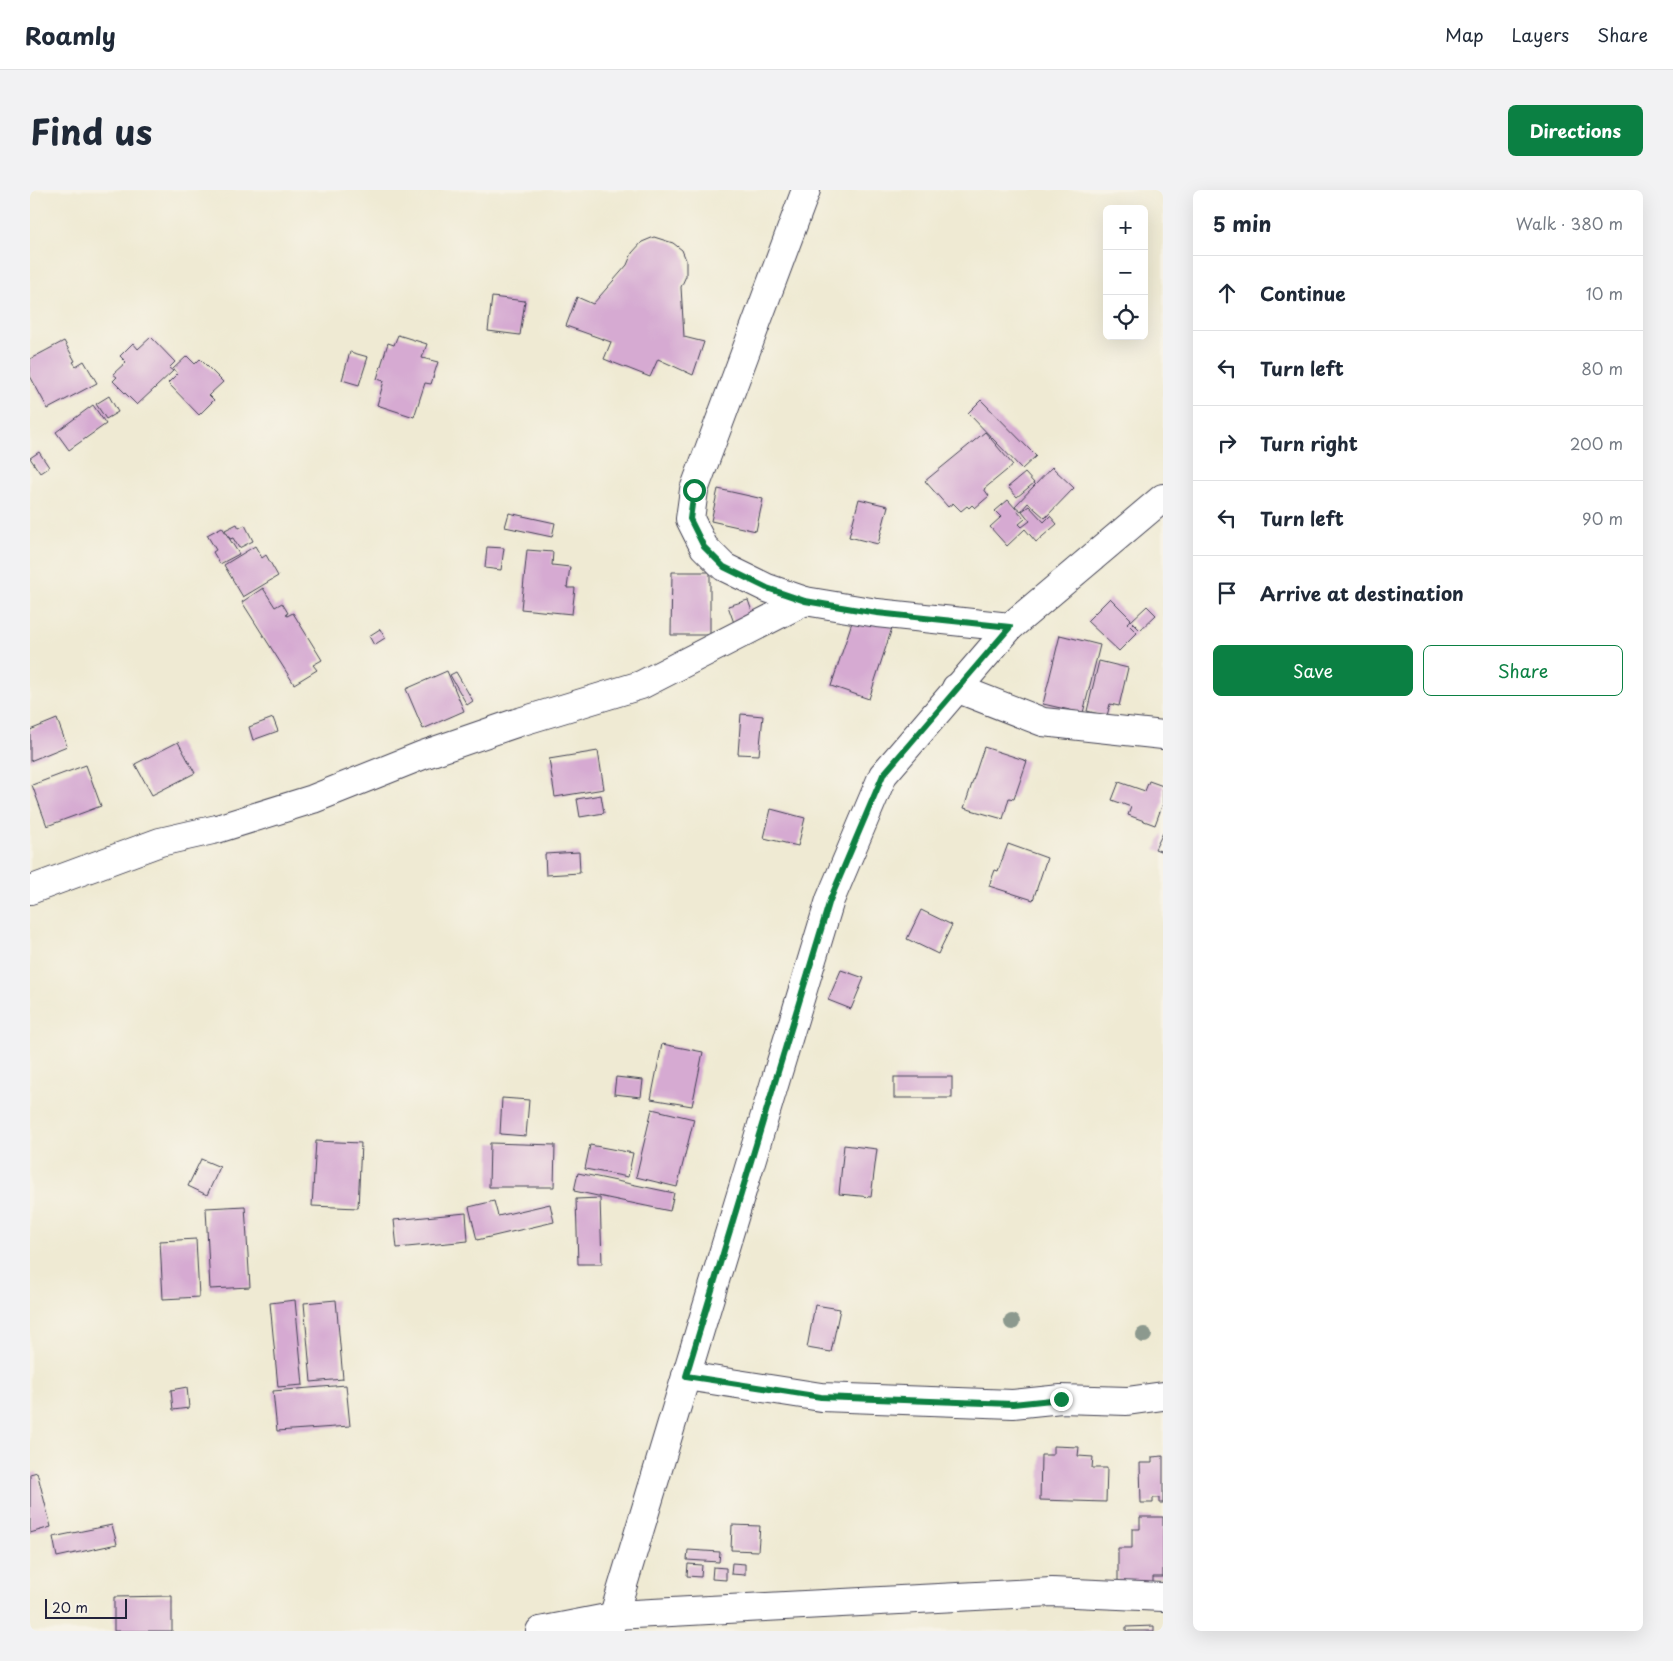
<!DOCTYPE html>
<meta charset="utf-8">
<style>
:root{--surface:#fff;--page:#f2f2f3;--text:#1f2937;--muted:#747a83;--line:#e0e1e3;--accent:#0b8043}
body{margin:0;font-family:"Playpen Sans",sans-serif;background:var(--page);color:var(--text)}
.controls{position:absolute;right:15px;top:15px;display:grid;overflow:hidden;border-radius:8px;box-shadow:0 5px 20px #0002}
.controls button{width:45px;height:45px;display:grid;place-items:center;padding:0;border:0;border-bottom:1px solid var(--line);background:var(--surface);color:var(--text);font:25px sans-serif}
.scale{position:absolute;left:15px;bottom:12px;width:82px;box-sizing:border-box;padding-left:5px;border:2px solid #22223b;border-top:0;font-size:14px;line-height:18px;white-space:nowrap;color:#22223b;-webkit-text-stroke:4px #f7f3e8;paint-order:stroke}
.stop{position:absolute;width:15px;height:15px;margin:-11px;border:4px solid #0b8043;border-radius:50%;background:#fff}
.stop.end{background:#0b8043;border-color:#fff;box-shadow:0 1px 5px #0008}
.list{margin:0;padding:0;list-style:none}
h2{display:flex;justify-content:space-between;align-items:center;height:65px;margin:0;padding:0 20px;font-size:21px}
h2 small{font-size:16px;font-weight:400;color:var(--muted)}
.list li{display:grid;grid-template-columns:32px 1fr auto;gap:15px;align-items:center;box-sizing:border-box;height:75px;padding:0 20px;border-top:1px solid var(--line)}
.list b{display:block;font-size:19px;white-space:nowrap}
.list em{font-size:16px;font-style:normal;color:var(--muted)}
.actions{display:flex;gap:10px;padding:15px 20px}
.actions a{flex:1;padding:11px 0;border:1px solid var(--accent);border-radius:8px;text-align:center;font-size:18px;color:var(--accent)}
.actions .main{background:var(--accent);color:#fff}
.icon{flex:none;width:28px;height:28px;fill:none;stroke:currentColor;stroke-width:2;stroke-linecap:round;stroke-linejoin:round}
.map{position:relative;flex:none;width:1133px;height:1441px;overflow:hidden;border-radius:8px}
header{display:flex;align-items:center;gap:30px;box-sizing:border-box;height:70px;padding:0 25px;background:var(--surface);border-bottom:1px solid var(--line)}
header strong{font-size:24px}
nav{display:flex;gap:28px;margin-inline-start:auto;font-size:18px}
.intro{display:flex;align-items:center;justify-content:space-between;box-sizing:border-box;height:120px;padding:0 30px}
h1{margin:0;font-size:35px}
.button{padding:12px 22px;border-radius:8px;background:var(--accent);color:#fff;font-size:18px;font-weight:700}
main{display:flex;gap:30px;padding:0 30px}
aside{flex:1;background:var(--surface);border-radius:8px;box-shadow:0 5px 20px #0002}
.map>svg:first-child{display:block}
.building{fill:#d6aad2}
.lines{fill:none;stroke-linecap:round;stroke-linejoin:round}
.minor-casing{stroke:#414052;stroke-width:30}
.tertiary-casing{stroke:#414052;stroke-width:30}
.minor{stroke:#fff;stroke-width:28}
.tertiary{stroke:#fff;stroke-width:28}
.tree{fill:#8c998e}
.route{stroke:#0b8043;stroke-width:6}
</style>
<header>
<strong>Roamly</strong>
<nav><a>Map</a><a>Layers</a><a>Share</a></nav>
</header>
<div class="intro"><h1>Find us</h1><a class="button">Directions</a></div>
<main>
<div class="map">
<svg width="1133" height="1441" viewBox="0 0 1133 1441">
<rect width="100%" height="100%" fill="#f7f3e8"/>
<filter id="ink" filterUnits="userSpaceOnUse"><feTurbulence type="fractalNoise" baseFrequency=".02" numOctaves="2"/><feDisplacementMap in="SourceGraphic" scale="10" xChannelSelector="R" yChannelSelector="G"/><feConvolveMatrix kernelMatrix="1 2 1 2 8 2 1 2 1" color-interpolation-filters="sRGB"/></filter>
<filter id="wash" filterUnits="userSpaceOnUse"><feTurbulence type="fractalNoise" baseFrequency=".0096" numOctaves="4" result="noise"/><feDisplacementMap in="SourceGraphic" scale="20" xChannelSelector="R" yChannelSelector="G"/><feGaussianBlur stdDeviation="1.12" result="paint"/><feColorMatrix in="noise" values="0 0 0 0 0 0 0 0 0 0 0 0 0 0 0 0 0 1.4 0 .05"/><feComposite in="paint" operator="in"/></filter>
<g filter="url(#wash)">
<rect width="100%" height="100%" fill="#efead3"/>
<g id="blocks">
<!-- building -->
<g class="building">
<polygon points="624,47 643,53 652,60 656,70 656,86 651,97 654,147 674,152 663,185 628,169 620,187 574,169 581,152 536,136 547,107 563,114 597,75 602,63 612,52"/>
<polygon points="462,107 495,111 490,145 458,141"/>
<polygon points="368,145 397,154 392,168 408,172 401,194 395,193 384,227 347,215 354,191 347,189 358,153 364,155"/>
<polygon points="121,147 145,172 139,178 143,181 107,215 83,191 87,187 83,184 96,172 90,166 103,153 108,159"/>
<polygon points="34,151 45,171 43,172 46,176 54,171 67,193 18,219 0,186 0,169"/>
<polygon points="320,162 338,167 329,195 312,190"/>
<polygon points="157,166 165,174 170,169 193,192 179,205 184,210 169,225 138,193 148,183 143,179"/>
<polygon points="79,206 88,222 76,229 66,214"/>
<polygon points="951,210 1006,266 992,279 938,223"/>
<polygon points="63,215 76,234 39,260 26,242"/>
<polygon points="955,242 983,275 954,299 959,306 945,318 942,315 939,318 937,316 931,321 923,313 918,317 895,291"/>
<polygon points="9,262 19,277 10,283 0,268"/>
<polygon points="1022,277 1044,298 1015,328 998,313 991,321 985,316"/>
<polygon points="995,283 1004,293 987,307 978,297"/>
<polygon points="688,299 733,309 726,341 681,331"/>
<polygon points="829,309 858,316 848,354 819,347"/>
<polygon points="978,310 995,329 989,334 992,337 1000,331 992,321 999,316 1014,332 1020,326 1027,334 1006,352 995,339 977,356 960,337 971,327 965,321"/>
<polygon points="479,323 525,333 522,347 475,337"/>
<polygon points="207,334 209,338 215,335 223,351 209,358 203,348 200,349 195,340"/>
<polygon points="192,337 209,364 190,374 183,362 186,360 177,345"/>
<polygon points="225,356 232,368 236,365 248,386 213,407 194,375"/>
<polygon points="457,357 474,358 471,380 455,378"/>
<polygon points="497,360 523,362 522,375 540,377 537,398 545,398 542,424 491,419"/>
<polygon points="642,382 680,382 680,445 641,445"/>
<polygon points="233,398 245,417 252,413 258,423 256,424 257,426 263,423 292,470 283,475 287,480 264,494 212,412"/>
<polygon points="1080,408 1101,429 1097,433 1107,443 1089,461 1057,431"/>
<polygon points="718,410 724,427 704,433 698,416"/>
<polygon points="1117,416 1126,425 1110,440 1101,431"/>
<polygon points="825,423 863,435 839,509 801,496"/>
<polygon points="350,439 355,448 344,455 339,446"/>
<polygon points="1030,445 1070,455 1053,523 1013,514"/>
<polygon points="1069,471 1098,478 1089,516 1080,514 1077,526 1057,521"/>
<polygon points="417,481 434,521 393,539 376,499"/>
<polygon points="426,482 443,511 437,515 420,485"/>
<polygon points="711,524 733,526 729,565 708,564"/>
<polygon points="243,528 248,541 223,550 219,537"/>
<polygon points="27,529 37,556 0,571 0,540"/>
<polygon points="148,552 165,583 122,605 105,574"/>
<polygon points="954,557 997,571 984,609 979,608 973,629 934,618"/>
<polygon points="568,561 574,599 525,607 519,569"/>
<polygon points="56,575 71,616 17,636 2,595"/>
<polygon points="1119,591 1133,596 1133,613 1125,635 1098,625 1101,617 1082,610 1089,592 1115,601"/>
<polygon points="571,605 574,623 550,627 547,609"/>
<polygon points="741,619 775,628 768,656 734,648"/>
<polygon points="1133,643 1133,662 1125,659"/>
<polygon points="978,654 1017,668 1003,710 959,696 965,680 968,681"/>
<polygon points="549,662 550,683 516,685 515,664"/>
<polygon points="891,720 922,735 908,764 877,749"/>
<polygon points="811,780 834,788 821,819 798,810"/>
<polygon points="632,854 673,862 662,916 621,909"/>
<polygon points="586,887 613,890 611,907 584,904"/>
<rect x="864" y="887" width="58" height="21"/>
<polygon points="472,908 499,910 496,946 470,944"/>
<polygon points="622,919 664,929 647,997 606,987"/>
<polygon points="286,951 331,953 328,1018 282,1016"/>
<polygon points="460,953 525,955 524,997 459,997"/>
<polygon points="560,955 603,963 598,987 555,979"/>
<polygon points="814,955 847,959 841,1007 809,1004"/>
<polygon points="171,969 190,977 177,1005 158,996"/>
<polygon points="548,983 644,1003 640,1021 544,1001"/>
<polygon points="570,1008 572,1074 548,1074 546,1009"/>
<polygon points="464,1011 468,1026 520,1014 524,1032 447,1050 439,1017"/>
<polygon points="215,1016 220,1097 180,1099 176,1018"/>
<polygon points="436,1023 438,1051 367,1058 364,1030"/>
<polygon points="166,1049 169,1107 133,1109 130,1051"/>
<polygon points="265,1110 273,1195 248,1197 240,1113"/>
<polygon points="306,1110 313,1189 281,1192 274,1113"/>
<polygon points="785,1115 810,1119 801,1162 777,1158"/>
<polygon points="316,1195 320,1236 247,1241 243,1201"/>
<polygon points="157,1197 159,1218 143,1220 141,1200"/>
<polygon points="1023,1256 1049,1257 1048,1266 1063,1267 1062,1278 1077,1278 1076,1312 1010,1310 1011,1265 1023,1265"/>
<polygon points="1133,1266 1133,1313 1129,1313 1129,1308 1123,1308 1123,1313 1111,1313 1110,1273 1122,1273 1122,1267"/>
<polygon points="7,1282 21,1337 0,1343 0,1284"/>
<polygon points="1110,1327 1133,1327 1133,1387 1123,1387 1123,1396 1088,1396 1088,1358 1102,1358 1102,1339 1110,1339"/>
<polygon points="82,1335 87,1354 27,1367 23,1347"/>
<polygon points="702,1335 730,1336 728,1361 701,1360"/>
<polygon points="658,1360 690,1362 689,1372 657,1370"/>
<polygon points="702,1373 715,1374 715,1385 701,1384"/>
<polygon points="658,1374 672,1375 671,1387 657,1386"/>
<polygon points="683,1377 696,1378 696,1390 682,1389"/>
<polygon points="142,1406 142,1441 84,1441 84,1407"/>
<polygon points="1124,1436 1124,1441 1096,1441 1096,1437"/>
</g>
</g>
</g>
<g filter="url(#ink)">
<use href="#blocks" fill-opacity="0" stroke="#414052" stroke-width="1"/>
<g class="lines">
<!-- minor casing -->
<g class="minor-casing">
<g id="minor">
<polyline points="776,0 664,300 660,329 674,357 694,377 737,398 775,411 847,423 980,437"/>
<polyline points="926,498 1013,532 1133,545"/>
<polyline points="0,700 130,652 187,639 283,609 393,565 486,533 611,495 775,411"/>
<polyline points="656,1186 791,1207 983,1214 1031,1209 1097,1211 1133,1206"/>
<polyline points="585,1425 1022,1402 1133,1407"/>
<polyline points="510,1441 582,1427"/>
</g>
</g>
<!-- tertiary casing -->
<g class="tertiary-casing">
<polyline id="tertiary" points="579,1441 800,710 853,585 980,437 1133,308"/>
</g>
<!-- minor -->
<use href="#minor" class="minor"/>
<!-- tertiary -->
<use href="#tertiary" class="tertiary"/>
</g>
<!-- trees -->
<g class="tree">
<circle cx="982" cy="1132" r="8"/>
<circle cx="1114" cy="1145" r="8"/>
</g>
</g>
<g class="lines" filter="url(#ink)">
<!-- route -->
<polyline class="route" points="664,300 660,329 674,357 694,377 737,398 775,411 847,423 980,437 853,585 800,710 656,1186 791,1207 983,1214 1031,1209"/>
</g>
</svg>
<div class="controls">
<button>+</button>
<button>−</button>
<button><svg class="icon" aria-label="locate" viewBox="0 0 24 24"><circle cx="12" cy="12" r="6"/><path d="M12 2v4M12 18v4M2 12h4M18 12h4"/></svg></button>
</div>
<div class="scale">20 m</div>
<div class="stop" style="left:664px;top:300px"></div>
<div class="stop end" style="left:1031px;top:1209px"></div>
</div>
<aside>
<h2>5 min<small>Walk · 380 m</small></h2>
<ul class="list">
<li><svg class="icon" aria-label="ahead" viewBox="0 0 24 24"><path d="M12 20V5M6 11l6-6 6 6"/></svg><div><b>Continue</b></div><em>10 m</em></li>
<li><svg class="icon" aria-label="left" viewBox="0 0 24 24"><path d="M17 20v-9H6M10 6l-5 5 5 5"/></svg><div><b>Turn left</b></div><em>80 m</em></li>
<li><svg class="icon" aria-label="right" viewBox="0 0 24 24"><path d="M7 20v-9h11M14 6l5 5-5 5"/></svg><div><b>Turn right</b></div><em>200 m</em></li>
<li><svg class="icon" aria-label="left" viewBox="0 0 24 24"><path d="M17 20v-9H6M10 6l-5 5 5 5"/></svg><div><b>Turn left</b></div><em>90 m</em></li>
<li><svg class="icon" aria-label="arrive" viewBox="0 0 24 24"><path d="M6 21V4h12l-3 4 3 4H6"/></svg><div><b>Arrive at destination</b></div></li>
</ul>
<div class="actions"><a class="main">Save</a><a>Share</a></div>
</aside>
</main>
